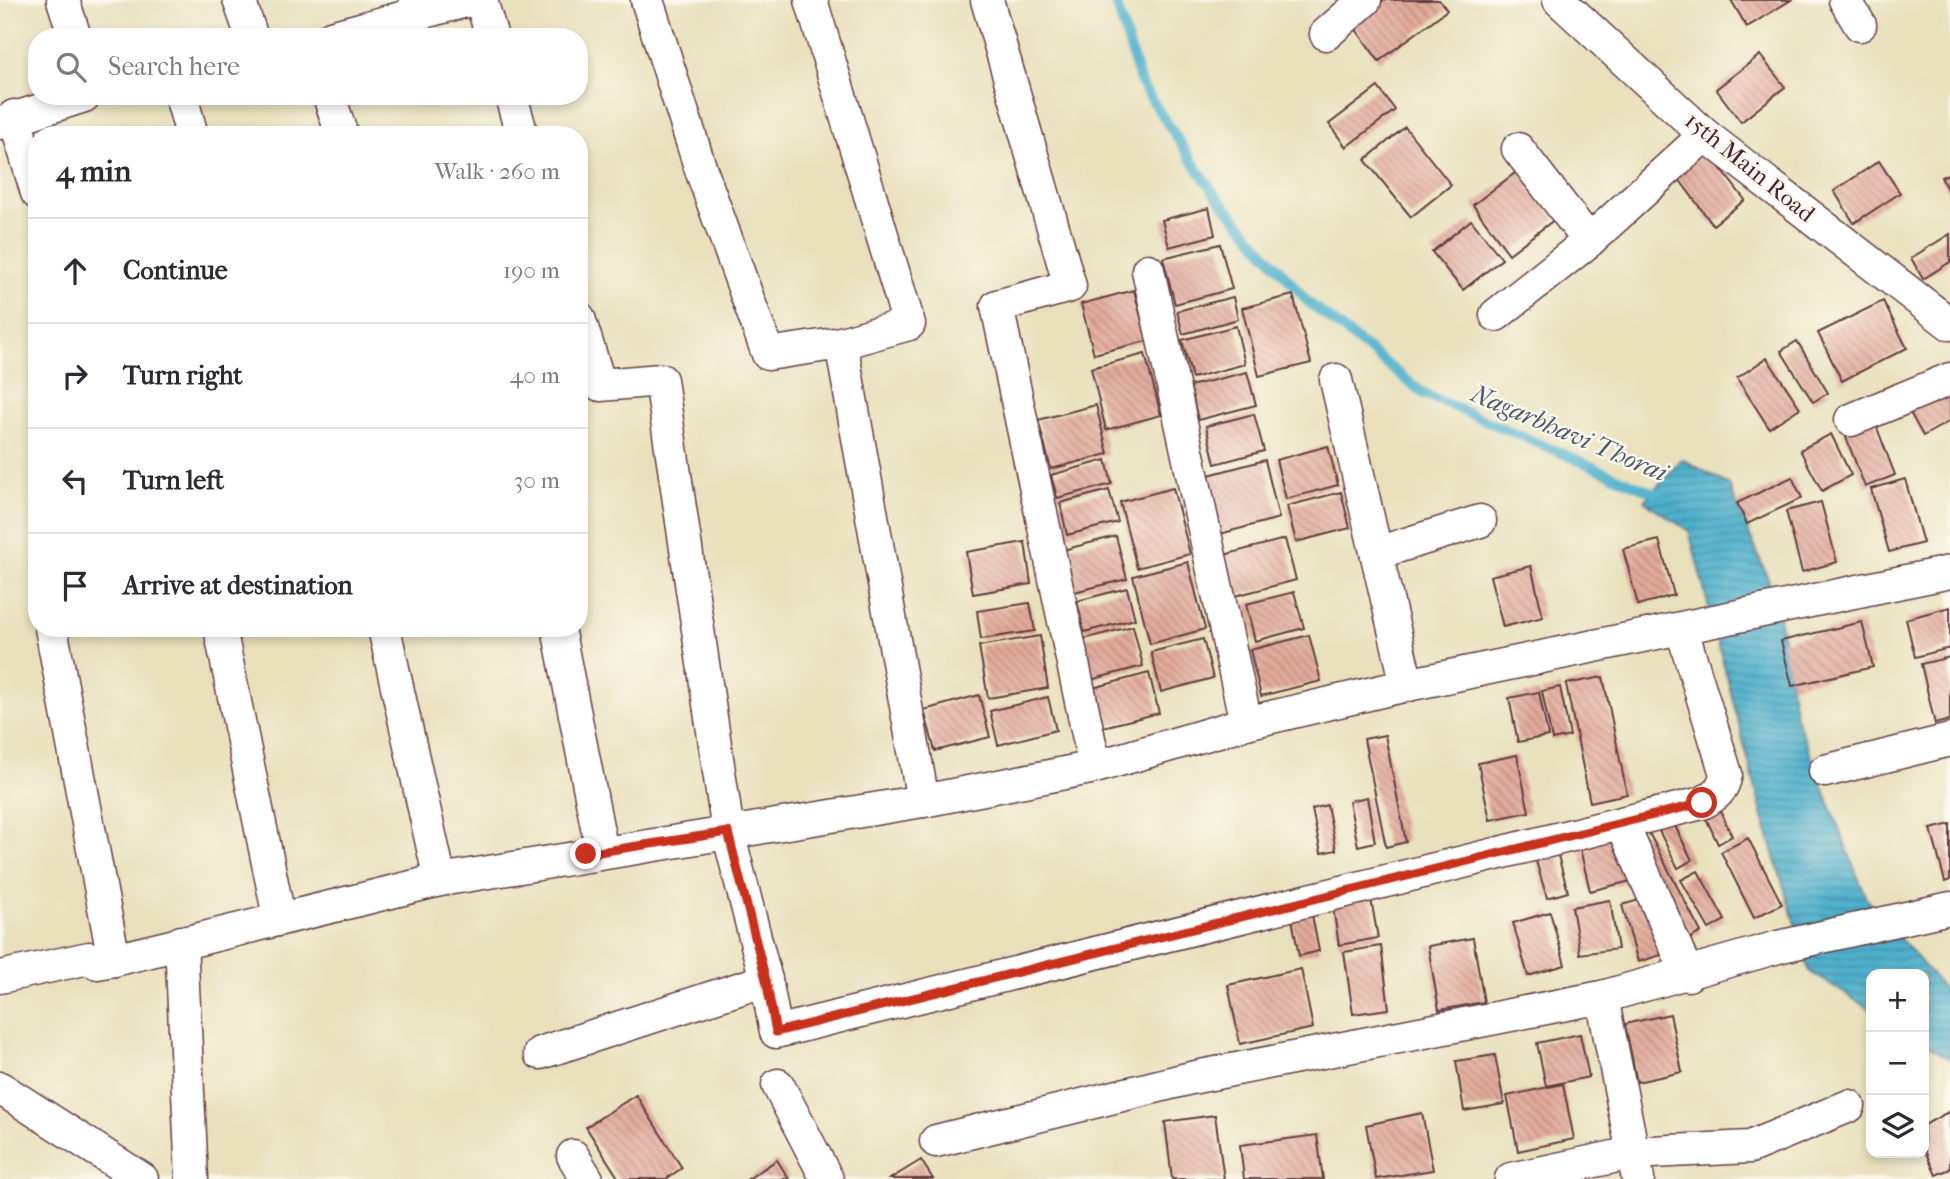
<!DOCTYPE html>
<meta charset="utf-8">
<style>
:root{--surface:#fff;--page:#f7f7f7;--text:#2b2b33;--muted:#7c7c81;--line:#e1e1e2}
body{margin:0;font-family:"IM FELL French Canon",serif;background:var(--page);color:var(--text)}
.controls{position:absolute;right:21px;bottom:21px;display:grid;overflow:hidden;border-radius:14px;box-shadow:0 4px 10px #0003}
.controls button{width:63px;height:63px;display:grid;place-items:center;padding:0;border:0;border-bottom:2px solid var(--line);background:var(--surface);color:var(--text);font:35px sans-serif}
.stop{position:absolute;width:21px;height:21px;margin:-16px;border:5px solid #c8321e;border-radius:50%;background:#fff}
.stop.end{background:#c8321e;border-color:#fff;box-shadow:0 2px 7px #0008}
.list{margin:0;padding:0;list-style:none}
h2{display:flex;justify-content:space-between;align-items:center;height:91px;margin:0;padding:0 28px;font-size:30px}
h2 small{font-size:23px;font-weight:400;color:var(--muted)}
.list li{display:grid;grid-template-columns:46px 1fr auto;gap:21px;align-items:center;box-sizing:border-box;height:105px;padding:0 28px;border-top:2px solid var(--line)}
.list b{display:block;font-size:26px;white-space:nowrap}
.list em{font-size:23px;font-style:normal;color:var(--muted)}
.icon{flex:none;width:38px;height:38px;fill:none;stroke:currentColor;stroke-width:2;stroke-linecap:round;stroke-linejoin:round}
.map{position:relative;flex:none;width:1950px;height:1179px;overflow:hidden}
.search{position:absolute;background:var(--surface);box-shadow:0 4px 10px #0003;left:28px;top:28px;width:560px;height:77px;display:flex;align-items:center;gap:18px;box-sizing:border-box;padding:0 24px;border-radius:28px;color:var(--muted);font-size:26px}
.panel{position:absolute;background:var(--surface);box-shadow:0 4px 10px #0003;left:28px;top:126px;width:560px;height:511px;border-radius:28px}
.map>svg:first-child{display:block}
.water{fill:url(#water-rules);stroke:#4c687c;stroke-width:2}
.lines{fill:none;stroke-linecap:round;stroke-linejoin:round}
.stream{stroke:#4db0cc;stroke-width:10}
.building{fill:url(#building-back-hatch)}
.minor-casing{stroke:#623c41;stroke-width:35}
.minor{stroke:#fff;stroke-width:32}
.route{stroke:#c8321e;stroke-width:9}
.labels{text-anchor:middle;dominant-baseline:central;stroke-width:5;stroke-linejoin:round;paint-order:stroke}
.street-label{font-size:24px;fill:#4a1f2b;stroke:#fbf7ec}
.water-label{font-size:26px;font-style:italic;fill:#4b596b;stroke:#fbf7ec}
</style>
<div class="map">
<svg width="1950" height="1179" viewBox="0 0 1950 1179">
<defs>
<pattern id="water-rules" width="6" height="5" patternUnits="userSpaceOnUse" patternTransform="scale(1.75)"><rect width="6" height="5" fill="#4db0cc"/><path d="M0 2.5h6" fill="none" stroke="#428fa6"/></pattern>
<pattern id="building-back-hatch" width="6" height="6" patternUnits="userSpaceOnUse" patternTransform="scale(1.75)"><rect width="6" height="6" fill="#e2aa9b"/><path d="M-1 5l2 2M0 0l6 6M5-1l2 2" fill="none" stroke="#b98a7f"/></pattern>
</defs>
<rect width="100%" height="100%" fill="#fbf7ec"/>
<filter id="ink" filterUnits="userSpaceOnUse"><feTurbulence type="fractalNoise" baseFrequency=".0143" numOctaves="2"/><feDisplacementMap in="SourceGraphic" scale="14" xChannelSelector="R" yChannelSelector="G"/><feConvolveMatrix kernelMatrix="1 2 1 2 8 2 1 2 1" color-interpolation-filters="sRGB"/></filter>
<filter id="wash" filterUnits="userSpaceOnUse"><feTurbulence type="fractalNoise" baseFrequency=".00686" numOctaves="4" result="noise"/><feDisplacementMap in="SourceGraphic" scale="28" xChannelSelector="R" yChannelSelector="G"/><feGaussianBlur stdDeviation="1.57" result="paint"/><feColorMatrix in="noise" values="0 0 0 0 0 0 0 0 0 0 0 0 0 0 0 0 0 1.4 0 .05"/><feComposite in="paint" operator="in"/></filter>
<g filter="url(#wash)">
<rect width="100%" height="100%" fill="#e8e0bb"/>
<!-- water -->
<polygon class="water" points="1682,459 1729,485 1776,598 1796,717 1866,898 1950,996 1950,1059 1924,1043 1924,974 1871,974 1871,1010 1809,971 1763,817 1689,531 1644,501"/>
<g class="lines">
<!-- stream -->
<polyline class="stream" points="1115,0 1141,84 1214,193 1307,301 1424,394 1661,496"/>
</g>
<g id="blocks">
<!-- building -->
<g class="building">
<polygon points="1384,0 1439,0 1447,10 1379,61 1352,24"/>
<polygon points="1731,0 1791,0 1747,27"/>
<polygon points="1760,55 1785,87 1741,122 1716,89"/>
<polygon points="1378,87 1395,110 1346,147 1329,124"/>
<polygon points="1405,127 1451,185 1411,217 1365,160"/>
<polygon points="1707,151 1745,200 1713,225 1676,175"/>
<polygon points="1879,161 1900,193 1854,223 1834,191"/>
<polygon points="1519,170 1555,219 1509,254 1473,205"/>
<polygon points="1950,173 1950,196 1941,177"/>
<polygon points="1209,208 1215,235 1169,247 1162,220"/>
<polygon points="1471,220 1502,259 1463,290 1432,252"/>
<polygon points="1950,234 1950,262 1923,279 1911,258"/>
<polygon points="1220,244 1232,289 1175,304 1163,258"/>
<polygon points="1134,290 1147,341 1094,354 1081,304"/>
<polygon points="1293,295 1311,363 1259,376 1242,308"/>
<polygon points="1233,297 1238,319 1183,334 1177,311"/>
<polygon points="1883,301 1907,348 1842,381 1818,333"/>
<polygon points="1236,326 1245,364 1192,378 1182,340"/>
<polygon points="1797,341 1828,393 1813,402 1781,351"/>
<polygon points="1145,354 1161,415 1106,430 1091,368"/>
<polygon points="1767,358 1800,408 1769,428 1737,378"/>
<polygon points="1247,372 1256,405 1198,420 1190,386"/>
<polygon points="1950,382 1950,421 1923,436 1907,407"/>
<polygon points="1096,405 1108,454 1051,469 1038,420"/>
<polygon points="1254,414 1264,451 1215,464 1206,426"/>
<polygon points="1874,420 1895,475 1865,487 1844,432"/>
<polygon points="1831,434 1851,475 1822,491 1800,450"/>
<polygon points="1328,446 1338,485 1286,499 1276,460"/>
<polygon points="1106,460 1112,484 1057,498 1051,475"/>
<polygon points="1265,460 1279,518 1220,534 1205,476"/>
<polygon points="1792,477 1802,498 1747,524 1737,503"/>
<polygon points="1905,479 1923,543 1889,552 1871,489"/>
<polygon points="1173,488 1190,554 1137,568 1120,502"/>
<polygon points="1109,490 1118,522 1067,535 1060,503"/>
<polygon points="1341,492 1350,528 1296,542 1287,506"/>
<polygon points="1821,502 1837,562 1802,572 1786,511"/>
<polygon points="1116,536 1127,579 1074,592 1063,550"/>
<polygon points="1285,539 1296,580 1235,596 1224,555"/>
<polygon points="1659,540 1674,595 1638,605 1623,549"/>
<polygon points="1025,542 1031,584 973,594 966,552"/>
<polygon points="1188,562 1205,629 1150,644 1133,576"/>
<polygon points="1531,566 1543,617 1503,627 1490,576"/>
<polygon points="1127,588 1135,619 1084,632 1077,601"/>
<polygon points="1294,592 1304,628 1255,641 1246,604"/>
<polygon points="1030,603 1035,631 981,639 977,611"/>
<polygon points="1950,607 1950,648 1915,657 1906,619"/>
<polygon points="1862,622 1873,667 1792,686 1781,641"/>
<polygon points="1133,626 1143,666 1090,680 1080,640"/>
<polygon points="1309,635 1321,681 1261,696 1250,650"/>
<polygon points="1040,636 1048,688 988,698 979,646"/>
<polygon points="1203,639 1213,678 1161,692 1151,652"/>
<polygon points="1950,657 1950,720 1935,724 1921,664"/>
<polygon points="1149,673 1159,713 1099,728 1089,689"/>
<polygon points="1603,677 1627,794 1590,802 1566,684"/>
<polygon points="1560,687 1570,736 1552,740 1542,691"/>
<polygon points="1539,692 1548,736 1518,742 1509,698"/>
<polygon points="979,695 990,737 935,751 924,710"/>
<polygon points="1048,697 1056,730 998,745 990,711"/>
<polygon points="1385,735 1406,842 1386,847 1364,739"/>
<polygon points="1517,755 1529,812 1490,820 1478,763"/>
<polygon points="1367,797 1375,842 1358,846 1349,801"/>
<polygon points="1327,805 1336,850 1321,853 1312,809"/>
<polygon points="1718,806 1732,836 1718,844 1704,814"/>
<polygon points="1669,814 1692,860 1678,868 1654,821"/>
<polygon points="1950,824 1950,880 1945,882 1931,829"/>
<polygon points="1618,825 1631,881 1590,891 1577,836"/>
<polygon points="1649,833 1701,932 1689,939 1637,840"/>
<polygon points="1748,838 1782,904 1754,918 1721,852"/>
<polygon points="1557,852 1568,892 1547,898 1535,858"/>
<polygon points="1698,871 1725,920 1709,929 1681,880"/>
<polygon points="1370,894 1378,938 1339,945 1332,901"/>
<polygon points="1646,898 1661,955 1638,962 1622,905"/>
<polygon points="1610,900 1618,949 1580,954 1572,907"/>
<polygon points="1311,910 1319,951 1299,956 1291,914"/>
<polygon points="1550,912 1565,965 1528,976 1513,923"/>
<polygon points="1473,938 1484,1002 1439,1010 1428,946"/>
<polygon points="1381,946 1389,1009 1353,1014 1344,952"/>
<polygon points="1301,969 1313,1028 1240,1044 1228,985"/>
<polygon points="1670,1014 1682,1072 1637,1082 1625,1024"/>
<polygon points="1580,1034 1589,1077 1546,1086 1537,1043"/>
<polygon points="1495,1055 1504,1104 1464,1111 1456,1061"/>
<polygon points="1563,1084 1574,1139 1518,1151 1507,1096"/>
<polygon points="636,1095 682,1168 666,1179 619,1179 586,1127"/>
<polygon points="1950,1111 1950,1169 1936,1175 1924,1149 1924,1125"/>
<polygon points="1422,1113 1433,1170 1376,1179 1366,1125"/>
<polygon points="1215,1115 1224,1179 1172,1179 1165,1122"/>
<polygon points="1317,1135 1323,1179 1244,1179 1240,1145"/>
<polygon points="777,1160 789,1179 748,1179"/>
<polygon points="921,1160 933,1179 890,1179"/>
</g>
</g>
</g>
<g filter="url(#ink)">
<use href="#blocks" fill-opacity="0" stroke="#623c41" stroke-width="2"/>
<g class="lines">
<!-- minor casing -->
<g class="minor-casing">
<g id="minor">
<polyline points="63,0 75,37"/>
<polyline points="239,0 252,37"/>
<polyline points="415,0 420,13 470,0"/>
<polyline points="481,0 492,37"/>
<polyline points="647,0 700,167 768,354 841,343"/>
<polyline points="811,0 909,324 841,343 923,801"/>
<polyline points="987,0 1070,286 997,306 1095,767"/>
<polyline points="1559,0 1705,135 1950,324"/>
<polyline points="1845,0 1860,25"/>
<polyline points="1326,34 1365,0"/>
<polyline points="331,37 420,13"/>
<polyline points="181,96 192,135"/>
<polyline points="329,96 342,135"/>
<polyline points="511,96 522,135"/>
<polyline points="14,116 37,193"/>
<polyline points="0,123 84,96"/>
<polyline points="1518,149 1589,241"/>
<polyline points="1148,270 1246,723"/>
<polyline points="1496,315 1589,241 1705,135"/>
<path d="M579 318 600 385 661 380 728 832 766 980 776 1032 1702 803C1716 796 1723 790 1726 774L1682 630"/>
<polyline points="1336,380 1407,685"/>
<polyline points="1851,420 1950,379"/>
<polyline points="1377,553 1480,521"/>
<polyline points="51,628 114,960"/>
<polyline points="220,628 279,917"/>
<polyline points="384,628 440,880"/>
<polyline points="558,628 602,852"/>
<polyline points="1825,771 1950,740"/>
<polyline points="1622,823 1688,975"/>
<polyline points="181,942 192,1179"/>
<polyline points="0,977 89,958 97,963 114,960 440,880 923,801 1095,767 1246,723 1407,685 1950,572"/>
<polyline points="1602,997 1638,1179"/>
<polyline points="540,1053 766,980"/>
<polyline points="778,1085 827,1179"/>
<polyline points="0,1088 142,1179"/>
<polyline points="936,1141 1191,1078 1602,997 1778,947 1950,908"/>
<polyline points="573,1156 587,1179"/>
<polyline points="1511,1179 1632,1153 1750,1147 1849,1106"/>
</g>
</g>
<!-- minor -->
<use href="#minor" class="minor"/>
</g>
</g>
<g class="lines" filter="url(#ink)">
<!-- route -->
<polyline class="route" points="586,854 728,832 766,980 776,1032 1702,803"/>
</g>
<g class="labels">
<!-- street labels -->
<g class="street-label">
<text transform="translate(1750 167) rotate(39)">15th Main Road</text>
</g>
<!-- water labels -->
<g class="water-label">
<text transform="translate(1569 433) rotate(23)">Nagarbhavi Thorai</text>
</g>
</g>
</svg>
<div class="controls">
<button>+</button>
<button>−</button>
<button><svg class="icon" aria-label="layers" viewBox="0 0 24 24"><path d="M12 4l9 5-9 5-9-5zM3 14l9 5 9-5"/></svg></button>
</div>
<div class="stop" style="left:1702px;top:803px"></div>
<div class="stop end" style="left:586px;top:854px"></div>
<div class="search"><svg class="icon" aria-label="search" viewBox="0 0 24 24"><circle cx="10" cy="10" r="6"/><path d="M15 15l6 6"/></svg>Search here</div>
<section class="panel">
<h2>4 min<small>Walk · 260 m</small></h2>
<ul class="list">
<li><svg class="icon" aria-label="ahead" viewBox="0 0 24 24"><path d="M12 20V5M6 11l6-6 6 6"/></svg><div><b>Continue</b></div><em>190 m</em></li>
<li><svg class="icon" aria-label="right" viewBox="0 0 24 24"><path d="M7 20v-9h11M14 6l5 5-5 5"/></svg><div><b>Turn right</b></div><em>40 m</em></li>
<li><svg class="icon" aria-label="left" viewBox="0 0 24 24"><path d="M17 20v-9H6M10 6l-5 5 5 5"/></svg><div><b>Turn left</b></div><em>30 m</em></li>
<li><svg class="icon" aria-label="arrive" viewBox="0 0 24 24"><path d="M6 21V4h12l-3 4 3 4H6"/></svg><div><b>Arrive at destination</b></div></li>
</ul>
</section>
</div>
